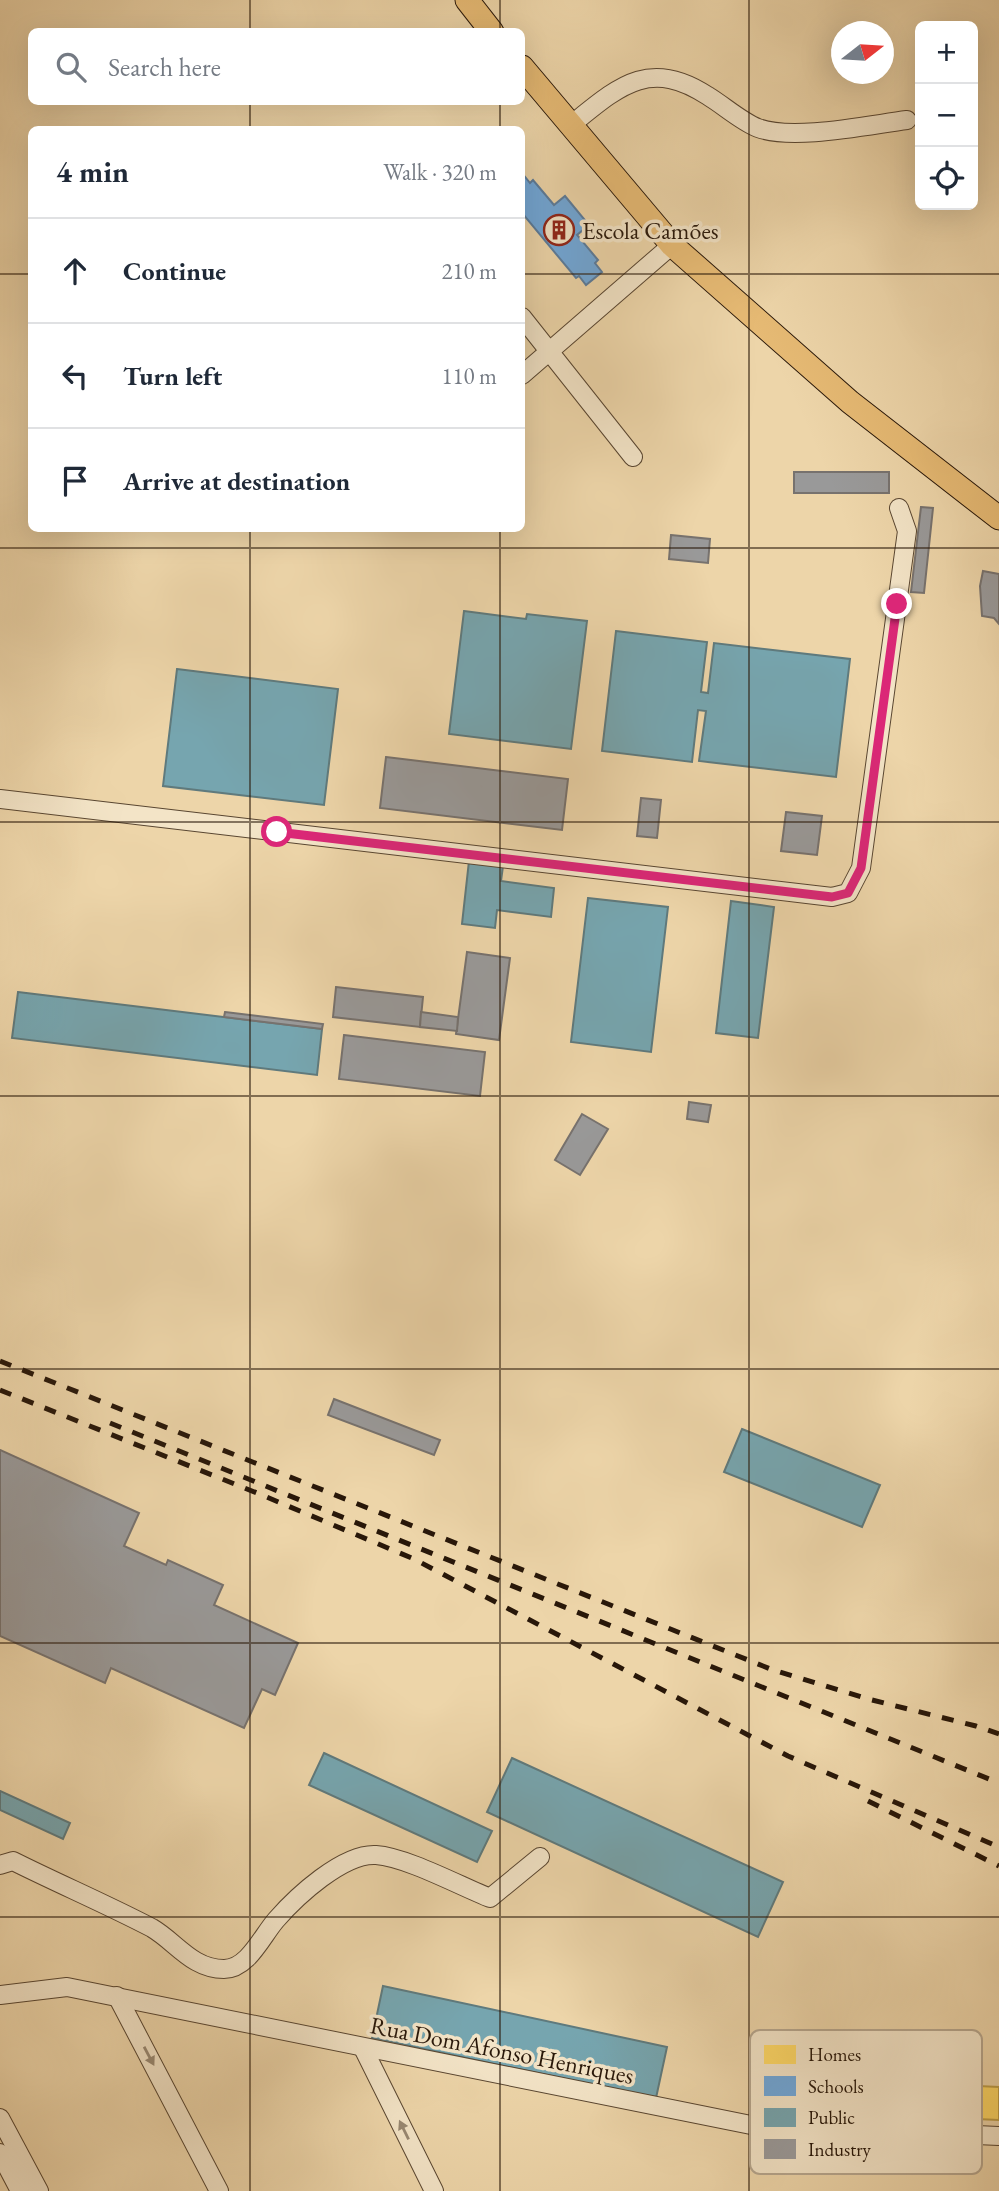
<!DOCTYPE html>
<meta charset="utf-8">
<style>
:root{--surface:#fff;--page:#f2f2f3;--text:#1f2937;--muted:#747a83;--line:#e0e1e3}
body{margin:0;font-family:"EB Garamond",serif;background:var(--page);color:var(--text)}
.controls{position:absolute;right:21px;top:21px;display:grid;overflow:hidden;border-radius:10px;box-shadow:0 7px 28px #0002}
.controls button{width:63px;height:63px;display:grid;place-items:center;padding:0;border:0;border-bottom:2px solid var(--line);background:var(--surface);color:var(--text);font:35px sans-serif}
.compass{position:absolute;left:831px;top:21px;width:63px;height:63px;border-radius:50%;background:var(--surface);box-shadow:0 7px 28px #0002;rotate:73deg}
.stop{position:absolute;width:21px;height:21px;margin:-16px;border:5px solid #db2777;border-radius:50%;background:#fff}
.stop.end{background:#db2777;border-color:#fff;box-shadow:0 2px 7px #0008}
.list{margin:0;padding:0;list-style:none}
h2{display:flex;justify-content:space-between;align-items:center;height:91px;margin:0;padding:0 28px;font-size:30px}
h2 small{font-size:23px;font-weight:400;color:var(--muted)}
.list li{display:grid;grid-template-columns:46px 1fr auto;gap:21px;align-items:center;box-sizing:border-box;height:105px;padding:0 28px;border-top:2px solid var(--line)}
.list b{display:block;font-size:26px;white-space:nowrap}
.list em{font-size:23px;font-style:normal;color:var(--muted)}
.icon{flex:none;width:38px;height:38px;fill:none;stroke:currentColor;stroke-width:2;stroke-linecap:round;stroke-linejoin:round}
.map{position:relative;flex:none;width:999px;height:2191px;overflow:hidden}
.search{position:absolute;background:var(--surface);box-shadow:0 7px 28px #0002;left:28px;top:28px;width:497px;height:77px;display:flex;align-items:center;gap:18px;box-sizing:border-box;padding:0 24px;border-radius:10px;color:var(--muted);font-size:26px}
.panel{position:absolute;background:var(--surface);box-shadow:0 7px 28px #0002;left:28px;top:126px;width:497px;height:406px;border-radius:10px}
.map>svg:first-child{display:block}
.homes{fill:#ffd966;stroke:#be9f4a;stroke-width:2}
.schools{fill:#6fa8dc;stroke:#5a7c9d;stroke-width:2}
.public{fill:#76a5af;stroke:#5f7a7d;stroke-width:2}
.industry{fill:#999;stroke:#77726e;stroke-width:2}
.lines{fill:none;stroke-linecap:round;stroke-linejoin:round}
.minor-casing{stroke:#594631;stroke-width:20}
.major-casing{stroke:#281709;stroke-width:25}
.minor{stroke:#f3e4c7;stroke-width:18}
.major{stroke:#e6ba74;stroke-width:23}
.rail{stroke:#281709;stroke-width:5;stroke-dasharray:12 12;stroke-linecap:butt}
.oneway{fill:#988872}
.route{stroke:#db2777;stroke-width:9}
.grid{fill:none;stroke:#281709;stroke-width:2;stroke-opacity:0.55}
.labels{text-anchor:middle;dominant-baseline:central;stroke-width:7;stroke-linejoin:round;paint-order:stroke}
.poi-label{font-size:24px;fill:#281709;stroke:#f3e4c7;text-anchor:start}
.street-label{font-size:24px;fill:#281709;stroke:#f3e4c7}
.key{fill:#f3e4c7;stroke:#b6a68e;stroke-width:2}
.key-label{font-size:19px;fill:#281709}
</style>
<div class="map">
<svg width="999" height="2191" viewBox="0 0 999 2191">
<rect width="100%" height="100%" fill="#edd5a9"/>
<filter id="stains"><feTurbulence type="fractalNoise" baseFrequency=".00286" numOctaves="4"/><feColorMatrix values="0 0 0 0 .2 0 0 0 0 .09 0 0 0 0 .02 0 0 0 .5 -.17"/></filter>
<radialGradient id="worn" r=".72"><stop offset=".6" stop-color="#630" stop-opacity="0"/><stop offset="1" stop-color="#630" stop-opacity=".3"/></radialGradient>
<!-- homes -->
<polygon class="homes" points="978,2086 999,2087 999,2120 977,2119"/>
<!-- schools -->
<polygon class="schools" points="522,173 530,183 533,180 554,205 565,196 589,225 577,235 598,260 595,263 602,272 586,285 579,276 576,278 522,213"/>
<!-- public -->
<g class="public">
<polygon points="464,611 526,619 527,614 587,621 571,749 449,734"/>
<polygon points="616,631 707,642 701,692 708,693 714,643 850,659 836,777 699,761 706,711 698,710 692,762 602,751"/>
<polygon points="177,669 338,689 324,805 163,786"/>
<polygon points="469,861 503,866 501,881 554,888 551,917 497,910 495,928 462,924"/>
<polygon points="588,898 668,907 651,1052 571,1042"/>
<polygon points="731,901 774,907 758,1038 716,1033"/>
<polygon points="18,992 322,1029 317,1075 12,1038"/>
<polygon points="742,1429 880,1485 862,1527 724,1472"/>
<polygon points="324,1753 492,1831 477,1862 309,1785"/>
<polygon points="512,1758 783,1882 758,1937 487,1812"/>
<polygon points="0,1791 70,1823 63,1839 0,1810"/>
<polygon points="383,1986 667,2047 656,2098 372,2038"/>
</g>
<!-- industry -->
<g class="industry">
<rect x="794" y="472" width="95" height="21"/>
<polygon points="921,507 933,508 924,593 911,592"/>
<polygon points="671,535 710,539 708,563 669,559"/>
<polygon points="983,571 999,574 999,624 994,618 982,616 980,586"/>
<polygon points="386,757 568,779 562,830 380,808"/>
<polygon points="641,798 661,800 657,838 637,836"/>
<polygon points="786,812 822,816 817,855 781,851"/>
<polygon points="467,952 510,958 499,1040 456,1034"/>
<polygon points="336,987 423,997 420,1027 333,1017"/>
<polygon points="225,1012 323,1024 322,1029 224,1017"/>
<polygon points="421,1012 458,1017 457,1031 420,1027"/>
<polygon points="344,1035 485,1052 480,1096 339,1079"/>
<polygon points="689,1102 711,1105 708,1122 687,1119"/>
<polygon points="582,1114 608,1129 580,1175 555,1160"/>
<polygon points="334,1399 440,1440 434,1455 328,1415"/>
<polygon points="0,1450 139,1513 124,1546 166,1565 168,1560 223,1585 214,1605 298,1643 275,1695 262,1689 244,1728 111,1668 105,1683 0,1636"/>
</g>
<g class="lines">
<!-- minor casing -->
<g class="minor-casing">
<g id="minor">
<path d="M571 125C618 87 649 57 708 96 723 105 742 122 758 128 793 141 868 125 907 120"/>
<polyline points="522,317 633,457"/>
<polyline points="522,375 672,245"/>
<polyline points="0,799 832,897 848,893 861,868 907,531 899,508"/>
<path d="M0 1865 13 1861C59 1884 106 1904 152 1928 176 1942 192 1969 224 1969 248 1969 262 1936 276 1920 296 1897 343 1853 376 1855 406 1857 460 1886 490 1898L540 1857"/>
<polyline points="0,1995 67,1987 751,2125 999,2136"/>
<polyline points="117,1996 219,2191"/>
<polyline points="363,2048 434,2191"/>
<polyline points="0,2118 39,2191"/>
<polyline points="0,2153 20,2191"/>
</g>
</g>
<!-- major casing -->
<g class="major-casing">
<g id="major">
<polyline points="467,0 492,32"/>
<polyline points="522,67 672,245 850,402 999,518"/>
</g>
</g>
<!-- minor -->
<use href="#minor" class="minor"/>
<!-- major -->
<use href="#major" class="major"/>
<!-- rail -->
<g class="rail">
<polyline points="0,1361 773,1670 868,1699 976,1726 999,1734"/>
<polyline points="0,1390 257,1493 414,1559 788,1756 999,1847"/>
<polyline points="110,1423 999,1783"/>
<polyline points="868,1801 999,1866"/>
</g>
</g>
<!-- one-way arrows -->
<defs><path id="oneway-solid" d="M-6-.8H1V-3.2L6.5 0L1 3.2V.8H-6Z" transform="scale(1.75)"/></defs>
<g class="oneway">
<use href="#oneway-solid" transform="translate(149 2056) rotate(62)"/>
<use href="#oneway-solid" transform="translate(404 2130) rotate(-116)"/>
</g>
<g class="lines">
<!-- route -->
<polyline class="route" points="277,832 832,897 848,893 861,868 897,604"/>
</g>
<!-- grid -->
<path class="grid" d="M250 0V32M500 0V32M749 0V2191M250 102V130M500 102V130M0 274H32M522 274H999M250 528V2191M500 528V2191M0 548H999M0 822H999M0 1096H999M0 1369H999M0 1643H999M0 1917H999"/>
<!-- icons -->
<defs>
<g id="building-ring" transform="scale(1.575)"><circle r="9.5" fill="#f3e4c7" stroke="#8f2418" stroke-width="1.5"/><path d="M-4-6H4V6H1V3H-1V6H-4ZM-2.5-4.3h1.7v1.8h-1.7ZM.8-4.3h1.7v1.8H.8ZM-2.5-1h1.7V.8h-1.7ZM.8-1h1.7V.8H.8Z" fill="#8f2418"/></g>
</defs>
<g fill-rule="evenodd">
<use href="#building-ring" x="559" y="230"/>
</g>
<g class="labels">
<!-- poi labels -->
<g class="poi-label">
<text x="582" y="230">Escola Camões</text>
</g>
<!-- street labels -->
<g class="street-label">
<text transform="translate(502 2050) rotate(11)">Rua Dom Afonso Henriques</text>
</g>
</g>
<!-- legend -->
<rect x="750" y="2030" width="232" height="144" rx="10" class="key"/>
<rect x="764" y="2045" width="32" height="19" fill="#ffd966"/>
<rect x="764" y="2076" width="32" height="20" fill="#6fa8dc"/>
<rect x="764" y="2108" width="32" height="19" fill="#76a5af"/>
<rect x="764" y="2139" width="32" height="20" fill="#999"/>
<g class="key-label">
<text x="808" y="2061">Homes</text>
<text x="808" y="2093">Schools</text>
<text x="808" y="2124">Public</text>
<text x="808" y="2156">Industry</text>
</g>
<rect width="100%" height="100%" filter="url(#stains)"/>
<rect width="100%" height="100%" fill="url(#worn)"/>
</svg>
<div class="controls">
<button>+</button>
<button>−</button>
<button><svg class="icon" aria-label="locate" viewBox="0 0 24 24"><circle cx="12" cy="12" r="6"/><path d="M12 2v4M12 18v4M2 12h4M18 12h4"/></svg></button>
</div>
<svg class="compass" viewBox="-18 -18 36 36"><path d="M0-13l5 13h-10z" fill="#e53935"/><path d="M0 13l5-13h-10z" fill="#747a83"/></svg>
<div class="stop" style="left:277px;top:832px"></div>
<div class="stop end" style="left:897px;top:604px"></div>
<div class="search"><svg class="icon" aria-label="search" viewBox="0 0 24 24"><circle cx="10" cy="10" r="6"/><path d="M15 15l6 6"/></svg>Search here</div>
<section class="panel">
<h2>4 min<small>Walk · 320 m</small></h2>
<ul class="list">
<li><svg class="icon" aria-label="ahead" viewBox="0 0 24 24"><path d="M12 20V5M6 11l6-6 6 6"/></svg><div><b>Continue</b></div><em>210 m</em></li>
<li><svg class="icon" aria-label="left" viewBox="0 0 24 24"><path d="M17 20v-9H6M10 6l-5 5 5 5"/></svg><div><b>Turn left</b></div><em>110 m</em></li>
<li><svg class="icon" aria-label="arrive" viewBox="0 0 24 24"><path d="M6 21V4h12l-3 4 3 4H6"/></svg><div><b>Arrive at destination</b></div></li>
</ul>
</section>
</div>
